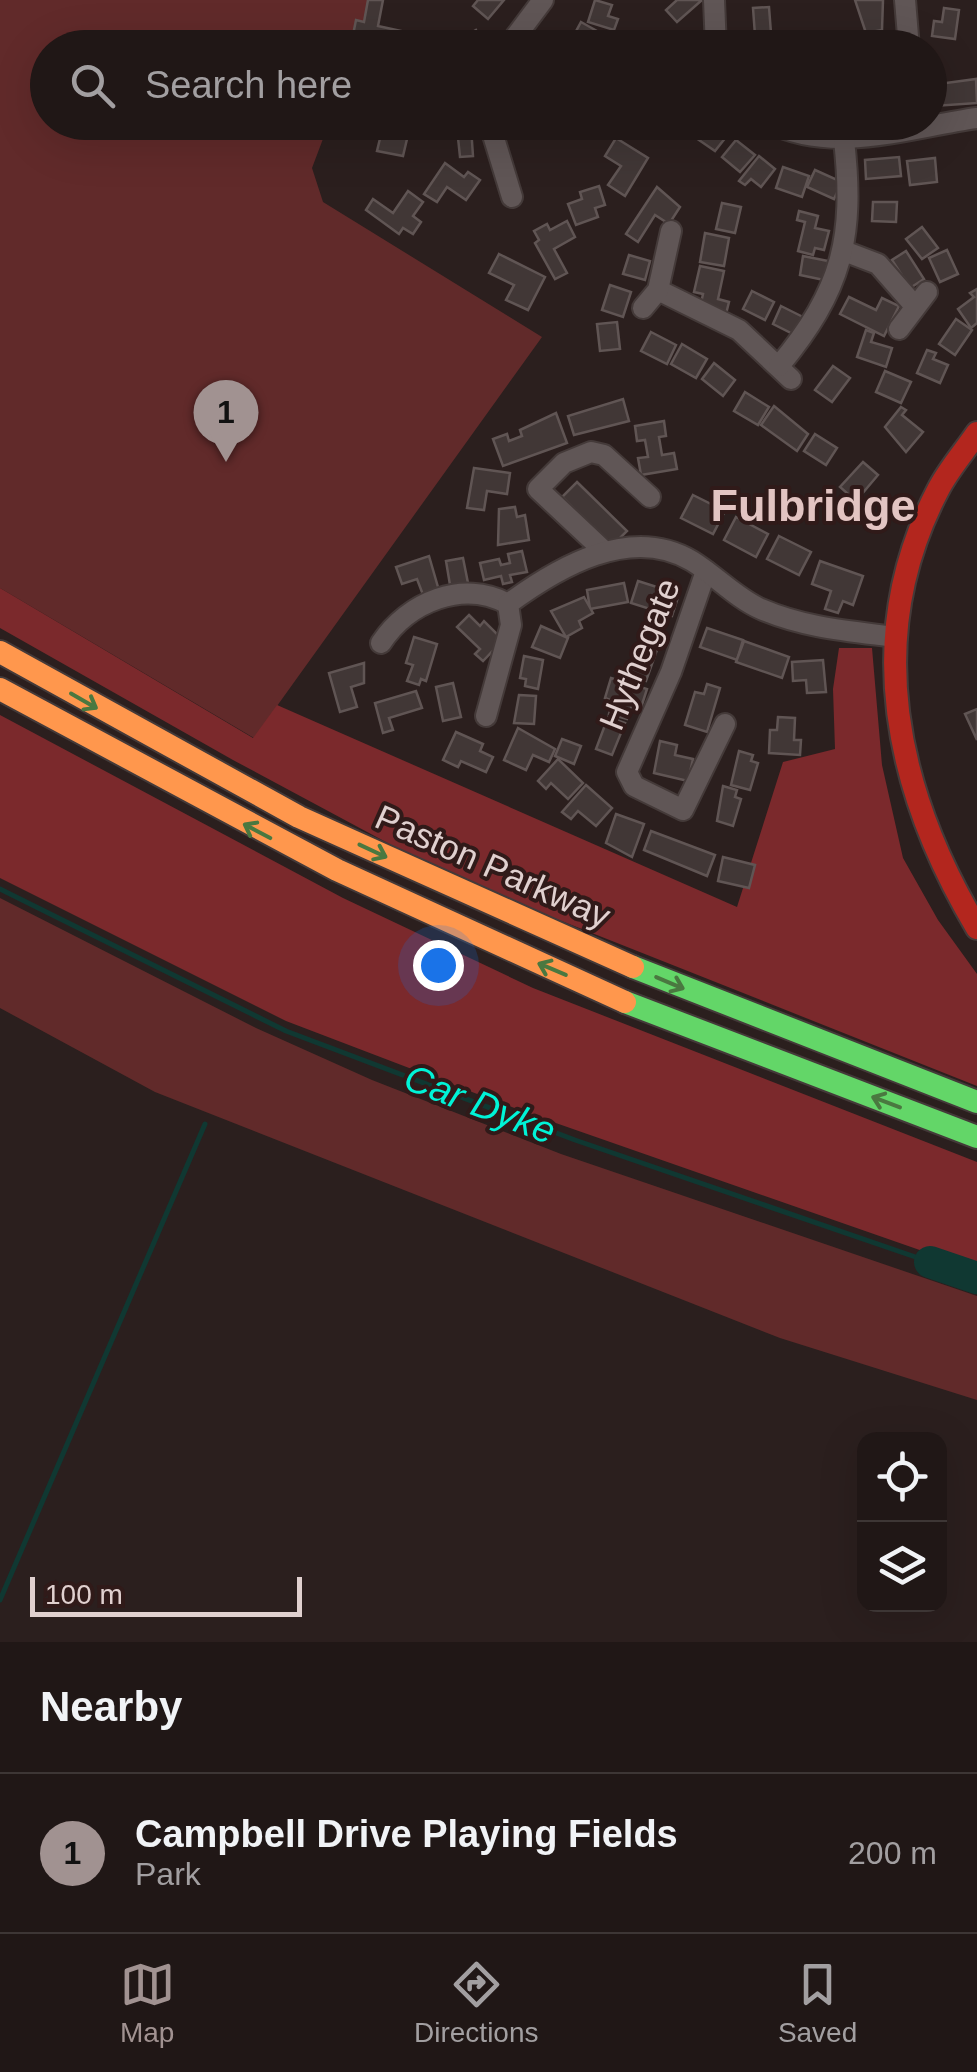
<!DOCTYPE html>
<style>
:root{--surface:#201716;--page:#28201f;--text:#f1f3f6;--muted:#a29fa1;--line:#3d3635;--accent:#a19291}
body{margin:0;font-family:Helvetica,sans-serif;background:var(--page);color:var(--text)}
.controls{position:absolute;right:30px;bottom:30px;display:grid;overflow:hidden;border-radius:20px;box-shadow:0 10px 40px #0002}
.controls button{width:90px;height:90px;display:grid;place-items:center;padding:0;border:0;border-bottom:2px solid var(--line);background:var(--surface);color:var(--text);font:50px sans-serif}
.scale{position:absolute;left:30px;bottom:25px;width:272px;box-sizing:border-box;padding-left:10px;border:5px solid #e0d0cf;border-top:0;font-size:28px;line-height:35px;white-space:nowrap;color:#e0d0cf;-webkit-text-stroke:8px #301a19;paint-order:stroke}
.you{position:absolute;left:438px;top:965px;width:35px;height:35px;margin:-25px;border:8px solid #fff;border-radius:50%;background:#1a73e8;box-shadow:0 0 0 15px #1a73e833}
.badge{display:grid;place-items:center;width:65px;height:65px;border-radius:50%;background:var(--accent);color:#111;font-size:32px;font-weight:700}
.pin{position:absolute;translate:-50% -82px;filter:drop-shadow(0 2px 5px #0008)}
.pin::after{content:'';position:absolute;top:52px;width:35px;height:30px;background:inherit;clip-path:polygon(0 0,100% 0,50% 100%)}
.list{margin:0;padding:0;list-style:none}
h2{display:flex;justify-content:space-between;align-items:center;height:130px;margin:0;padding:0 40px;font-size:42px}
h2 small{font-size:32px;font-weight:400;color:var(--muted)}
.list li{display:grid;grid-template-columns:65px 1fr auto;gap:30px;align-items:center;box-sizing:border-box;height:160px;padding:0 40px;border-top:2px solid var(--line)}
.list b{display:block;font-size:38px;white-space:nowrap}
.list p{margin:0;font-size:32px;white-space:nowrap;color:var(--muted)}
.list em{font-size:32px;font-style:normal;color:var(--muted)}
.icon{flex:none;width:55px;height:55px;fill:none;stroke:currentColor;stroke-width:2;stroke-linecap:round;stroke-linejoin:round}
.map{position:relative;flex:none;width:977px;height:1642px;overflow:hidden}
.search{position:absolute;background:var(--surface);box-shadow:0 10px 40px #0002;left:30px;right:30px;top:30px;height:110px;display:flex;align-items:center;gap:25px;box-sizing:border-box;padding:0 35px;border-radius:55px;color:var(--muted);font-size:38px}
.sheet{height:290px;background:var(--surface)}
nav{display:flex;justify-content:space-around;align-items:center;box-sizing:border-box;height:140px;border-top:2px solid var(--line);background:var(--surface);font-size:28px;color:var(--muted)}
nav a{display:grid;justify-items:center;gap:5px}
nav .on{color:var(--accent)}
.map>svg:first-child{display:block}
.green{fill:#612a2a}
.forest{fill:#7b292c}
.lines{fill:none;stroke-linecap:round;stroke-linejoin:round}
.stream{stroke:#103832;stroke-width:5}
.river{stroke:#103832;stroke-width:32}
.building{fill:#413736;stroke:#605554;stroke-width:2.5}
.street-casing{stroke:#443a39;stroke-width:24}
.fast-casing{stroke:#443a39;stroke-width:26}
.slow-casing{stroke:#443a39;stroke-width:26}
.jam-casing{stroke:#443a39;stroke-width:26}
.street{stroke:#605656;stroke-width:20}
.fast{stroke:#63d668;stroke-width:22}
.slow{stroke:#ff974d;stroke-width:22}
.jam{stroke:#b3261e;stroke-width:22}
.oneway{stroke:#4a7840}
.labels{text-anchor:middle;dominant-baseline:central;stroke-width:8;stroke-linejoin:round;paint-order:stroke}
.street-label{font-size:35px;fill:#e0d0cf;stroke:#301a19}
.water-label{font-size:38px;font-style:italic;fill:#00f3d7;stroke:#301a19}
.district-label{font-size:45px;font-weight:bold;fill:#e2c4c2;stroke:#301a19}
</style>
<div class="map">
<svg width="977" height="1642" viewBox="0 0 977 1642">
<rect width="100%" height="100%" fill="#2b1f1e"/>
<!-- green -->
<g class="green">
<polygon points="0,0 374,0 356,47 48,48 48,122 329,123 312,168 323,202 542,337 254,738 0,588"/>
<polygon points="0,898 256,1028 372,1080 561,1154 977,1296 977,1400 780,1338 155,1092 0,1008"/>
</g>
<!-- forest -->
<g class="forest">
<polygon points="0,588 253,738 277,705 737,907 783,762 835,749 833,689 839,648 872,648 882,765 903,858 938,920 977,974 977,1086 451,877 233,760 0,628"/>
<polygon points="0,715 343,898 533,988 977,1162 977,1270 530,1114 286,1021 0,878"/>
</g>
<g class="lines">
<!-- stream -->
<g class="stream">
<polyline points="0,889 286,1031 575,1140 930,1262"/>
<polyline points="0,1600 205,1124"/>
</g>
<!-- river -->
<polyline class="river" points="930,1262 977,1278"/>
</g>
<!-- building -->
<g class="building">
<polygon points="368,0 383,0 378,26 401,31 398,48 373,43 372,48 361,48 363,37 353,35 356,20 364,22"/>
<polygon points="478,0 504,0 488,19 473,6"/>
<polygon points="595,0 612,5 608,16 618,19 614,30 588,22"/>
<polygon points="677,0 702,0 677,22 666,10"/>
<polygon points="855,0 883,0 882,30 866,33"/>
<polygon points="769,7 771,33 755,35 753,8"/>
<polygon points="944,8 959,10 955,39 932,36 934,21 942,22"/>
<polygon points="581,22 597,31 591,48 567,48"/>
<polygon points="476,30 486,48 460,48 457,41"/>
<polygon points="889,32 890,39 898,38 899,48 877,48 875,34"/>
<polygon points="426,35 446,39 444,48 423,48"/>
<polygon points="766,35 767,48 750,48 749,37"/>
<polygon points="677,39 679,48 651,48 650,44"/>
<polygon points="976,79 977,103 934,106 931,85"/>
<polygon points="384,122 411,122 403,156 377,151"/>
<rect x="509" y="122" width="29" height="14"/>
<polygon points="573,122 601,122 598,132"/>
<polygon points="679,122 701,122 692,134"/>
<polygon points="707,122 717,122 730,132 715,151 696,138"/>
<polygon points="471,127 473,156 460,157 457,128"/>
<polygon points="616,138 648,158 625,196 608,185 621,166 605,156"/>
<polygon points="736,140 755,155 740,172 722,157"/>
<polygon points="759,156 775,169 761,187 751,179 745,185 739,181"/>
<polygon points="899,157 901,176 866,179 865,160"/>
<polygon points="935,158 937,182 910,185 907,161"/>
<polygon points="445,163 464,177 468,172 480,180 466,200 447,187 437,202 424,194"/>
<polygon points="783,167 809,176 802,197 776,188"/>
<polygon points="815,170 842,182 834,199 807,187"/>
<polygon points="599,186 605,205 595,208 598,217 576,225 568,204 582,199 580,192"/>
<polygon points="657,187 680,207 669,224 655,215 638,242 626,234"/>
<polygon points="408,191 423,202 413,216 421,222 413,234 403,228 399,234 366,210 373,199 393,213"/>
<polygon points="873,202 897,202 896,222 872,221"/>
<polygon points="722,203 741,207 735,233 716,229"/>
<polygon points="799,211 818,216 815,228 829,231 824,250 815,248 813,255 798,251 805,222 797,220"/>
<polygon points="567,221 575,237 554,249 567,273 555,279 535,243 539,240 534,231 547,224 550,230"/>
<polygon points="922,227 938,248 922,259 906,239"/>
<polygon points="705,233 729,238 724,266 700,262"/>
<polygon points="947,250 958,274 940,282 929,258"/>
<polygon points="906,251 924,279 910,288 892,260"/>
<polygon points="499,254 545,277 528,310 506,300 514,285 489,273"/>
<polygon points="629,255 650,261 645,280 623,274"/>
<polygon points="803,256 828,261 824,280 800,275"/>
<polygon points="700,266 724,271 718,299 729,302 726,314 700,308 703,294 694,292"/>
<polygon points="610,285 631,292 623,317 602,310"/>
<polygon points="977,289 977,323 971,328 958,309 974,297 970,293"/>
<polygon points="752,291 774,302 765,320 743,309"/>
<polygon points="849,297 876,310 882,298 899,306 884,336 840,314"/>
<polygon points="781,306 803,317 795,335 773,324"/>
<polygon points="956,319 972,330 955,355 939,344"/>
<polygon points="617,322 620,349 600,351 597,324"/>
<polygon points="866,330 874,333 871,342 892,348 886,367 857,357"/>
<polygon points="651,332 676,345 667,364 641,351"/>
<polygon points="682,344 707,359 696,378 671,364"/>
<polygon points="927,350 936,353 933,359 948,365 940,383 917,373"/>
<polygon points="714,363 735,380 723,396 702,379"/>
<polygon points="833,366 850,378 832,402 815,390"/>
<polygon points="885,371 911,382 901,403 876,392"/>
<polygon points="745,392 769,407 758,425 734,411"/>
<polygon points="623,399 629,421 574,435 568,416"/>
<polygon points="774,406 808,434 797,451 761,425"/>
<polygon points="901,407 906,410 902,415 923,432 906,452 885,427"/>
<polygon points="556,413 567,443 503,466 493,439 507,434 509,441 522,436 520,430"/>
<polygon points="664,421 666,436 659,437 662,455 674,453 677,469 641,475 638,458 648,457 645,440 637,441 635,426"/>
<polygon points="815,434 837,448 826,465 804,451"/>
<polygon points="863,462 878,475 856,501 840,487"/>
<polygon points="474,468 510,473 507,494 487,491 484,510 467,508"/>
<polygon points="577,482 627,531 612,546 562,497"/>
<polygon points="693,495 725,511 713,534 681,518"/>
<polygon points="515,507 517,517 525,515 529,540 498,545 499,509"/>
<polygon points="736,517 768,534 756,557 724,540"/>
<polygon points="779,536 811,552 799,575 767,559"/>
<polygon points="522,551 527,572 510,575 512,582 503,584 501,576 484,580 480,563 499,559 501,565 510,563 508,554"/>
<polygon points="429,556 440,594 425,600 417,579 402,584 396,567"/>
<polygon points="463,558 469,588 451,591 446,561"/>
<polygon points="820,561 863,576 853,605 843,601 838,613 825,609 831,591 812,584"/>
<polygon points="638,581 679,594 672,616 631,603"/>
<polygon points="624,583 628,602 590,609 587,590"/>
<polygon points="584,597 593,613 579,621 582,628 566,637 551,611"/>
<polygon points="469,615 480,626 484,621 503,640 483,661 475,654 480,649 457,627"/>
<polygon points="541,626 568,638 560,658 532,647"/>
<polygon points="707,628 743,640 737,660 700,647"/>
<polygon points="414,637 437,644 426,681 421,679 419,685 407,681 413,665 406,663"/>
<polygon points="641,641 658,647 646,681 629,675"/>
<polygon points="744,641 789,657 782,678 736,662"/>
<polygon points="524,656 543,660 538,689 525,686 526,679 520,678"/>
<polygon points="823,660 826,692 807,693 806,680 793,681 792,662"/>
<polygon points="364,663 364,683 351,687 357,707 340,712 329,673"/>
<polygon points="611,678 647,689 640,711 631,708 627,719 609,714 613,701 605,698"/>
<polygon points="453,683 461,717 443,721 436,687"/>
<polygon points="707,684 720,688 707,732 685,725 695,692 704,694"/>
<polygon points="416,691 422,708 389,718 393,730 383,733 375,703"/>
<polygon points="519,695 536,696 534,724 514,723"/>
<polygon points="977,709 977,740 965,714"/>
<polygon points="608,717 625,723 612,755 596,749"/>
<polygon points="778,717 795,718 794,740 801,740 800,755 769,753 770,730 777,730"/>
<polygon points="518,728 555,749 549,762 533,755 526,770 504,760"/>
<polygon points="456,732 483,744 480,751 493,757 486,772 461,761 458,767 443,760"/>
<polygon points="562,739 581,746 574,764 555,756"/>
<polygon points="660,741 677,745 675,755 693,759 688,781 654,773"/>
<polygon points="739,751 753,755 751,761 758,763 750,790 731,785"/>
<polygon points="558,759 583,783 568,799 551,783 546,789 538,781"/>
<polygon points="586,785 612,808 596,826 578,811 571,819 562,812"/>
<polygon points="723,786 737,790 735,797 741,799 733,826 717,821"/>
<polygon points="616,814 644,824 632,857 606,843"/>
<polygon points="651,831 715,855 707,876 644,850"/>
<polygon points="723,857 755,865 749,888 718,881"/>
</g>
<g class="lines">
<!-- street casing -->
<g class="street-casing">
<g id="street">
<polyline points="714,0 716,48"/>
<polyline points="905,0 909,48"/>
<polyline points="507,48 543,0"/>
<polyline points="489,122 512,197"/>
<path d="M768 122C835 155 907 128 977 118"/>
<polyline points="844,251 878,264 913,304"/>
<polyline points="658,290 739,330 791,379"/>
<polyline points="643,308 658,290 671,231"/>
<polyline points="899,329 927,292"/>
<path d="M779 366C842 290 855 238 844 140"/>
<polyline points="604,551 538,489 564,463 591,452 604,455 650,497"/>
<polyline points="706,571 671,672 627,772 634,786 683,810 725,724"/>
<path d="M381 643C408 602 463 579 508 604"/>
<path d="M486 716 511 625 508 604C557 568 630 524 692 561 715 575 736 598 761 609 805 628 849 631 896 637"/>
</g>
</g>
<!-- fast casing -->
<g class="fast-casing">
<g id="fast">
<polyline points="633,967 977,1102"/>
<polyline points="625,1002 977,1137"/>
</g>
</g>
<!-- slow casing -->
<g class="slow-casing">
<g id="slow">
<polyline points="0,652 299,817 633,967"/>
<polyline points="0,689 337,870 625,1002"/>
</g>
</g>
<!-- jam casing -->
<g class="jam-casing">
<path id="jam" d="M977 433C964 452 948 470 938 490 861 637 896 792 977 928"/>
</g>
<!-- street -->
<use href="#street" class="street"/>
<!-- fast -->
<use href="#fast" class="fast"/>
<!-- slow -->
<use href="#slow" class="slow"/>
<!-- jam -->
<use href="#jam" class="jam"/>
</g>
<!-- one-way arrows -->
<defs><path id="oneway-shaft" d="M-6 0H5M1.5-3L5.5 0L1.5 3" fill="none" stroke-width="1.6" stroke-linecap="round" stroke-linejoin="round" transform="scale(2.5)"/></defs>
<g class="oneway">
<use href="#oneway-shaft" transform="translate(84 701) rotate(30)"/>
<use href="#oneway-shaft" transform="translate(257 831) rotate(-152)"/>
<use href="#oneway-shaft" transform="translate(373 851) rotate(25)"/>
<use href="#oneway-shaft" transform="translate(552 969) rotate(-157)"/>
<use href="#oneway-shaft" transform="translate(670 983) rotate(23)"/>
<use href="#oneway-shaft" transform="translate(886 1102) rotate(-159)"/>
</g>
<g class="labels">
<!-- street labels -->
<g class="street-label">
<text transform="translate(639 654) rotate(-68)">Hythegate</text>
<text transform="translate(493 866) rotate(24)">Paston Parkway</text>
</g>
<!-- water labels -->
<g class="water-label">
<text transform="translate(480 1104) rotate(21)">Car Dyke</text>
</g>
<!-- district labels -->
<g class="district-label">
<text x="813" y="505">Fulbridge</text>
</g>
</g>
</svg>
<div class="controls">
<button><svg class="icon" aria-label="locate" viewBox="0 0 24 24"><circle cx="12" cy="12" r="6"/><path d="M12 2v4M12 18v4M2 12h4M18 12h4"/></svg></button>
<button><svg class="icon" aria-label="layers" viewBox="0 0 24 24"><path d="M12 4l9 5-9 5-9-5zM3 14l9 5 9-5"/></svg></button>
</div>
<div class="scale">100 m</div>
<div class="you"></div>
<div class="pin badge" style="left:226px;top:462px">1</div>
<div class="search"><svg class="icon" aria-label="search" viewBox="0 0 24 24"><circle cx="10" cy="10" r="6"/><path d="M15 15l6 6"/></svg>Search here</div>
</div>
<section class="sheet">
<h2>Nearby<small></small></h2>
<ul class="list">
<li><span class="badge">1</span><div><b>Campbell Drive Playing Fields</b><p>Park</p></div><em>200 m</em></li>
</ul>
</section>
<nav>
<a class="on"><svg class="icon" aria-label="map" viewBox="0 0 24 24"><path d="M3 6l6-2 6 2 6-2v14l-6 2-6-2-6 2zM9 4v14M15 6v14"/></svg>Map</a>
<a><svg class="icon" aria-label="directions" viewBox="0 0 24 24"><path d="M12 3l9 9-9 9-9-9zM9 14v-3h6M13 9l2 2-2 2"/></svg>Directions</a>
<a><svg class="icon" aria-label="saved" viewBox="0 0 24 24"><path d="M7 4h10v16l-5-4-5 4z"/></svg>Saved</a>
</nav>
